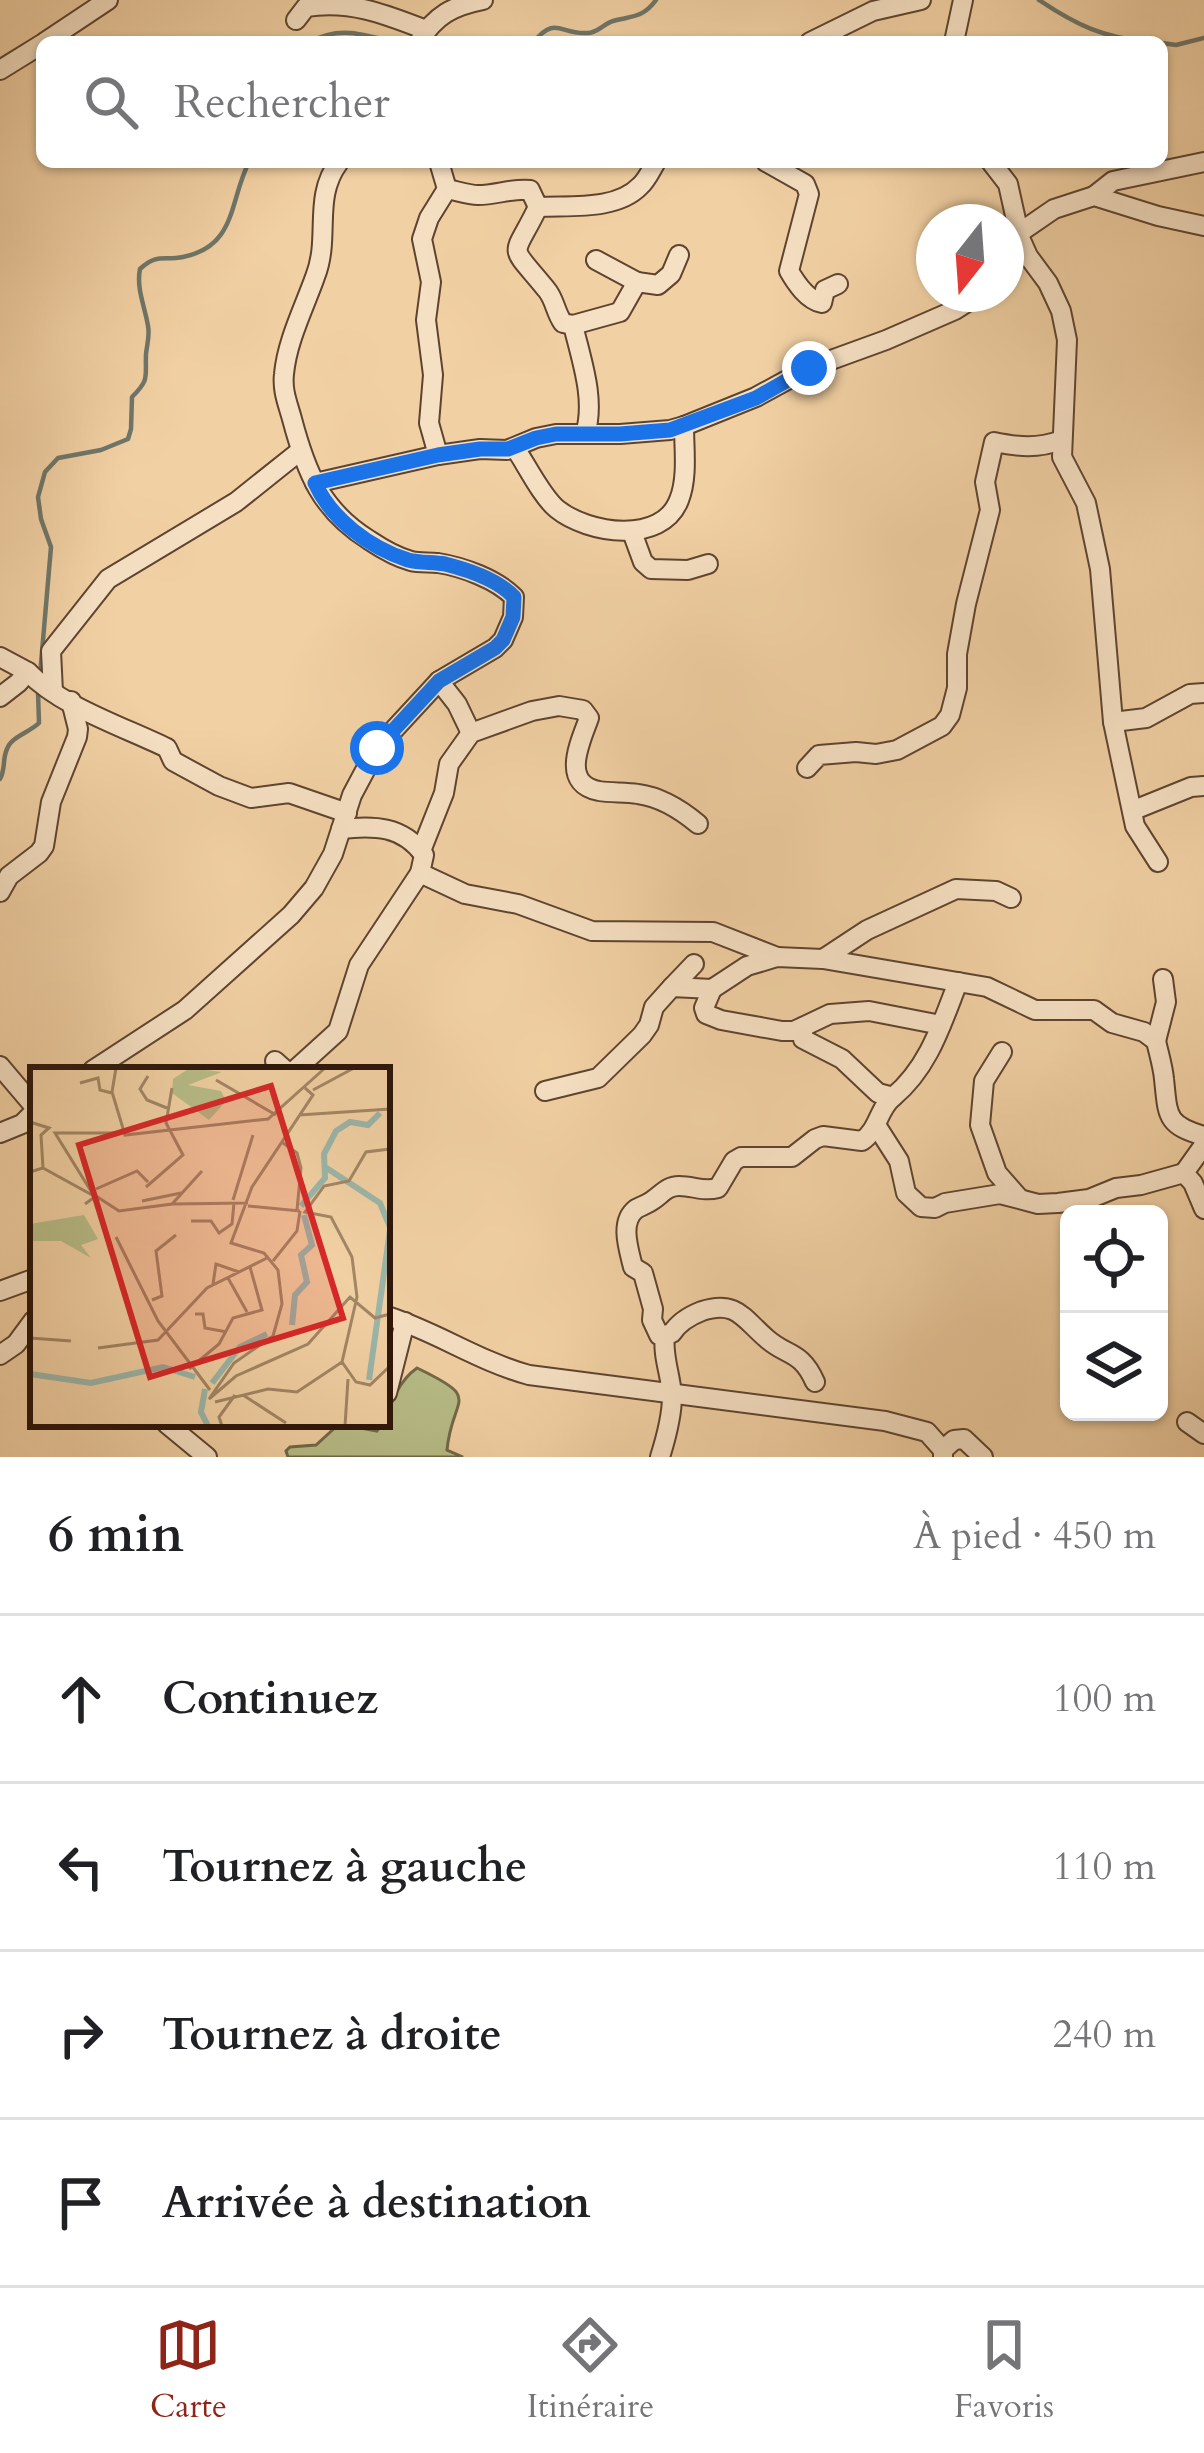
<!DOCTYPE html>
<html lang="fr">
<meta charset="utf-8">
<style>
:root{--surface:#fff;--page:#f6f6f6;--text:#202124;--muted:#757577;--line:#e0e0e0;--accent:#8f2418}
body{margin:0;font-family:Cardo,serif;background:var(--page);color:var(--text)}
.controls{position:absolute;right:36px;bottom:36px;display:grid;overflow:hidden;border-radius:18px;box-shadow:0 3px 9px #0004}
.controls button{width:108px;height:108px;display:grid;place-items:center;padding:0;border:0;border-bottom:3px solid var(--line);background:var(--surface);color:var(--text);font:60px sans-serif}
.compass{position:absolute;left:916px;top:204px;width:108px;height:108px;border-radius:50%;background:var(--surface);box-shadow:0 3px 9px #0004;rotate:197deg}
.stop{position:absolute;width:36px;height:36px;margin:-27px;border:9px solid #1a73e8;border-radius:50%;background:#fff}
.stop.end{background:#1a73e8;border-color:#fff;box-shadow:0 3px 12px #0008}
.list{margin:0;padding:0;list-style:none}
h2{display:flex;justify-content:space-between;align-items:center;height:156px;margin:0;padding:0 48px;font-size:51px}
h2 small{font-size:39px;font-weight:400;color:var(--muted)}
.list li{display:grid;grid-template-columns:78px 1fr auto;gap:36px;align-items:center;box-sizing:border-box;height:168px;padding:0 48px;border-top:3px solid var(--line)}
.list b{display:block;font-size:45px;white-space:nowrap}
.list em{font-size:39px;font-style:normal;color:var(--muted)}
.icon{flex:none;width:66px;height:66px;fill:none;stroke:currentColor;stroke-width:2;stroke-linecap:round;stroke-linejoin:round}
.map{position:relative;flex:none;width:1204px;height:1457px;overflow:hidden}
.search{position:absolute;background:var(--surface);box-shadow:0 3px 9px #0004;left:36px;right:36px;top:36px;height:132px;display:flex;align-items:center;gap:30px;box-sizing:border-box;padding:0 42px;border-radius:18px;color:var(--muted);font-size:45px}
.sheet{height:828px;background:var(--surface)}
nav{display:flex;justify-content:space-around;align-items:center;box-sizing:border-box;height:168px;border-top:3px solid var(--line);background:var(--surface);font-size:33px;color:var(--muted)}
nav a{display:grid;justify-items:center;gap:6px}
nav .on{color:var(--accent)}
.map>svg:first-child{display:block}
.green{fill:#b7bc87;stroke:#726948;stroke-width:3}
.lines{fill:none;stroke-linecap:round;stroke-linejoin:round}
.stream{stroke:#6f7669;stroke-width:4.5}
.street-casing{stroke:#5e4430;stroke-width:22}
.street{stroke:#f6e0c3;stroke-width:18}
.route{stroke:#1a73e8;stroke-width:15}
.inset-river{fill:none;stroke:#9bb6a9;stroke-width:6}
.inset-road{fill:none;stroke:#a38665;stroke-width:3}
.view{fill:#d62828;fill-opacity:0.15;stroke:#d62828;stroke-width:6}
.inset-edge{fill:none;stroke:#2d1609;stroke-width:6}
</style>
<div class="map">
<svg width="1204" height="1457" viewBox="0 0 1204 1457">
<rect width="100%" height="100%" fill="#f1d0a3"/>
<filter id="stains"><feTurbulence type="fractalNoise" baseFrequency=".00167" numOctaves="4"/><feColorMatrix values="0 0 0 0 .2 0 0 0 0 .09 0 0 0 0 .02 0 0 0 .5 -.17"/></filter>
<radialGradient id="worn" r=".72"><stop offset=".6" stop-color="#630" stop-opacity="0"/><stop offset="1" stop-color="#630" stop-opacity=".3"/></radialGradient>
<!-- green -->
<path class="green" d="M417 1368C484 1400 452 1395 447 1450L463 1457H288L286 1451 290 1447 316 1445 339 1424 377 1431 381 1424H387C387 1405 401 1379 417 1368Z"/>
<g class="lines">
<!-- stream -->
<g class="stream">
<path d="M1039 0C1076 25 1104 38 1149 42"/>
<path d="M311 42C337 26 364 34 392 42"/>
<path d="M534 42C555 15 561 35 587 33 598 33 603 24 613 21 632 16 643 18 656 0"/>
<polyline points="1162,43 1176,45 1204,38"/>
<path d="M40 675 51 547 41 519 38 497 45 472 58 458 101 450 128 439 131 429 132 397C150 379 145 378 146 354 147 344 150 336 148 326 145 307 136 288 140 269 157 253 164 261 183 257 237 246 229 201 249 162"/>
<path d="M0 779C6 768 2 760 7 749 11 737 30 732 39 723L38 692"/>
</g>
<!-- street casing -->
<g class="street-casing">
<g id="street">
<path d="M296 20 306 7C350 0 385 14 426 30"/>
<polyline points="45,42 108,0"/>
<path d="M419 42C435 15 453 6 483 0"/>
<polyline points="810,42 873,11 921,0"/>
<polyline points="954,42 963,0"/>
<polyline points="0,70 42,44"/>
<polyline points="439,162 447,189"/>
<path d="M766 162 805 184 809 194 789 271C796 283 807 300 822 303L825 290 838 284"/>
<polyline points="991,162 1008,184 1020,238 1028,256 1048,283 1061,311 1067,340 1062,457 1086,503 1100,569 1113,722 1135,826 1158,862"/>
<polyline points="1094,196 1113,181 1204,162"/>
<path d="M538 207C512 261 507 241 546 289 555 299 555 312 563 323L573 325C581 359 596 400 585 434"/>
<polyline points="1006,242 1054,209 1094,196 1158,216 1204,226"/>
<polyline points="596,260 637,282"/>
<polyline points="573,325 620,312 637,282 658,285 671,274 679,255"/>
<path d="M515 448C526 464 542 497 557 509 588 534 662 545 679 500 688 478 684 448 684 426"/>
<path d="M438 455 429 423 433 375 426 320 431 282 422 239 429 218 447 189C457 191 469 195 478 195 496 195 513 188 530 190L538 207C569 205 616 211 640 186 647 180 651 170 656 162"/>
<polyline points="315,483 438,455 480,449 507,450 536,438 556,434 620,434 670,430 684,426 756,397 809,368 886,340 955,310 966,303 970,294"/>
<polyline points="632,532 643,562 651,569 688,570 708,564"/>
<polyline points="0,657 28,672 18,683 0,697"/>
<path d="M28 672C60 706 124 727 167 748L173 761 219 786 251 798 289 793 347 813"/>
<polyline points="439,681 457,704 471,733"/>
<polyline points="53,692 51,651 108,579 236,502 300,451"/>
<polyline points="1113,722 1146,718 1190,694 1204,693"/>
<path d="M807 768 819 755 856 752 876 754 897 750 942 726 950 715 957 688V654L966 604 990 510 985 482 994 442C1019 447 1037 449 1062 440"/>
<polyline points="1134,810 1191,787 1204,786"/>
<path d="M341 829C374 825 403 826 424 855L420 873 465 894 518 904 592 931 713 932 777 957"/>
<path d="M421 851 444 793 449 764 471 733 532 711 559 706 583 710 589 718C580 743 560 783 599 791 611 793 625 792 638 794 661 797 680 809 698 824"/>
<polyline points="0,892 9,876 39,853 44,846 51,802 77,737 78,729 71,701"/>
<polyline points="823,959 867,930 956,889 996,891 1011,898"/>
<polyline points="672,987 694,964"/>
<polyline points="712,989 704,1008 706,1014 721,1020 782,1031 794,1031 830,1014 869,1011 941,1025"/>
<path d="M803 1027V1039L842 1059 878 1093 893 1097C929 1067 942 1023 958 982"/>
<polyline points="1156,1041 1166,1002 1163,979"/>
<polyline points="1002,1052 984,1081 980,1125 997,1173 1019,1198"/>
<polyline points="275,1061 285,1070"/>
<polyline points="0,1066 33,1105"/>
<path d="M93 1070 185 1010 291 915 314 888 333 854 352 795 377 748 439 681 495 648 503 640 513 617 514 597C496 579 463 567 438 563 429 562 419 563 411 561 396 557 381 548 369 540 321 510 306 472 292 419 288 404 282 391 284 374 287 341 304 308 315 277 331 237 312 198 339 162"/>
<polyline points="295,1070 338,1031 359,965 420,873"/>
<path d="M545 1091 598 1078 642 1035 649 1025 654 1007 672 987 712 989 747 966 777 957 823 959 987 987 1035 1010H1094L1112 1023 1144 1032 1156 1041C1159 1054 1163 1067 1164 1079 1168 1115 1165 1125 1204 1136"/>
<polyline points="876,1125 899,1161 906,1193 921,1207 935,1208 945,1203 1000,1194 1038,1204 1058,1203 1089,1199 1116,1188 1141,1185 1184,1173"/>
<polyline points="0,1133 22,1124 33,1113"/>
<polyline points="1204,1145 1184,1173 1193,1183 1204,1209"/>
<polyline points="0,1291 33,1279"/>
<path d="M387 1316C437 1332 478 1361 529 1375L885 1421 927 1432 943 1450V1457"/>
<path d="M665 1335 672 1333C679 1322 689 1316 702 1311 736 1300 743 1318 766 1338 787 1357 801 1350 815 1382"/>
<polyline points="0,1355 16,1344 33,1321"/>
<polyline points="387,1393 405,1322"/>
<polyline points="1187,1422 1204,1434"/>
<polyline points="167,1424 207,1457"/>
<polyline points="943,1450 954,1440 964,1439 983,1457"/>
<path d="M660 1457C666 1438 672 1416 672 1396 671 1375 662 1356 665 1335H659L652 1320 653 1309 643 1273 633 1267C629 1250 619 1222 636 1209 641 1206 648 1204 653 1200 662 1194 667 1186 679 1186 694 1186 703 1192 718 1188L734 1161 741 1157H792L815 1139 823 1136 862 1141C879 1129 878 1109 893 1097"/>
</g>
</g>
<!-- street -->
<use href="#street" class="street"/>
</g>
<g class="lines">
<!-- route -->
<path class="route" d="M377 748 439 681 495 648 503 640 513 617 514 597C497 579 469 570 445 564 433 562 420 563 408 560 370 548 331 519 315 483L438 455 480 449H508L536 438 556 434H620L670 430 756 398 809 368"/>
</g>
<!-- overview -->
<g transform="translate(30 1067)">
<rect width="360" height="360" fill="#f1d0a3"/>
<path d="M160 1 192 5 158 18 191 24 196 34 179 53 142 26 143 12ZM54 148 68 172 51 178 61 191 31 174H0V157Z" fill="#b7bc87"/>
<path class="inset-river" d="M295 100 350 136 360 160M271 139 295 111 294 87 306 64 320 55 338 58 350 46M262 258 265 228 277 215 271 188 282 178 274 148M0 307 61 316 133 300 165 310M339 313 360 163M182 316 210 280 237 267M175 322 171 345 178 359"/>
<path class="inset-road" d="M86 1 82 25 95 68 238 52 295 1M118 9 110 22 117 33 137 41M186 13 246 48M50 16 68 11 70 23 82 26M275 21 283 28 222 120 201 176 234 186 248 203 252 237 243 269 204 296 179 332 206 309 278 277 320 230 345 251 360 247M283 23 324 1M269 48 360 42M0 55 19 61 11 68 13 101 0 105M253 76 267 86 271 101 267 143M13 101 64 129 25 66H91M116 120 153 88 136 56 142 21M66 122 107 104 118 115M203 133 223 68M112 134 151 126M55 137 66 129 89 144 142 137 172 104M142 137 218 136M218 139 270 144M161 154H181L189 166 202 157 204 136M86 170 128 254 180 323M243 194 267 164 270 144M198 211 217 245M183 217 186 197 209 205M122 233 132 229 126 184 146 168M165 247H173L175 261 197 265M0 271 41 274M68 281 128 273 177 221 239 190M312 295 327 230 322 190 301 150 275 145 294 119 319 114 336 85 360 82M159 302 189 277 203 251 232 243 220 200M213 328 256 356M185 335 238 322 267 325 312 295 326 315 340 318 360 299M192 359 189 350 205 328M315 359 318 312"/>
<path class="view" d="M241 19 313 251 120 310 49 78Z"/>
<rect width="360" height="360" class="inset-edge"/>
</g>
<rect width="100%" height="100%" filter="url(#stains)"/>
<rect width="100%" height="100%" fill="url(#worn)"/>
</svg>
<div class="controls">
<button><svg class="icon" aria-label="locate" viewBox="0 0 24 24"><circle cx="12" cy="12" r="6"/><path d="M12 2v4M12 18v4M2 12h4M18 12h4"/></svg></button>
<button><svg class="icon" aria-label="layers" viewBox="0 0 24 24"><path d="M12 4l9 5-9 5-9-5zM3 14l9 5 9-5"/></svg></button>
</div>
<svg class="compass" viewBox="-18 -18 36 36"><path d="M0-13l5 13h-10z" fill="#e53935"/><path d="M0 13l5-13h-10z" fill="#757577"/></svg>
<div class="stop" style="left:377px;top:748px"></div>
<div class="stop end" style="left:809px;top:368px"></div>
<div class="search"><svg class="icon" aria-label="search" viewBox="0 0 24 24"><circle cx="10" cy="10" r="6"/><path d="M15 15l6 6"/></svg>Rechercher</div>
</div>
<section class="sheet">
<h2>6 min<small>À pied · 450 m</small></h2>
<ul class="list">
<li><svg class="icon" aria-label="ahead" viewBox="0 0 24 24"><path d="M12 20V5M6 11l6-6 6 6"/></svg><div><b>Continuez</b></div><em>100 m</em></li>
<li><svg class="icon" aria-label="left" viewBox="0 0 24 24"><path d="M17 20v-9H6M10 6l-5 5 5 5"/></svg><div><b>Tournez à gauche</b></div><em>110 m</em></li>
<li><svg class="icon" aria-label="right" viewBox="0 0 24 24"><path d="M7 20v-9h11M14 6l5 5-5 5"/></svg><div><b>Tournez à droite</b></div><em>240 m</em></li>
<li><svg class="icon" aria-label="arrive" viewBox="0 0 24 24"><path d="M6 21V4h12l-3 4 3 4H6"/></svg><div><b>Arrivée à destination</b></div></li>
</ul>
</section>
<nav>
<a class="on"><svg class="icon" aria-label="map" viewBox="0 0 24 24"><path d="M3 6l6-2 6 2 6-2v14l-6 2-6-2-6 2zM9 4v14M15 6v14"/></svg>Carte</a>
<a><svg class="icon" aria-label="directions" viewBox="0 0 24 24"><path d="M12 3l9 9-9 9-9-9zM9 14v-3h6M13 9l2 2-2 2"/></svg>Itinéraire</a>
<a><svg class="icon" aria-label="saved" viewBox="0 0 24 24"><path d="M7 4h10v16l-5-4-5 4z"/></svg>Favoris</a>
</nav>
